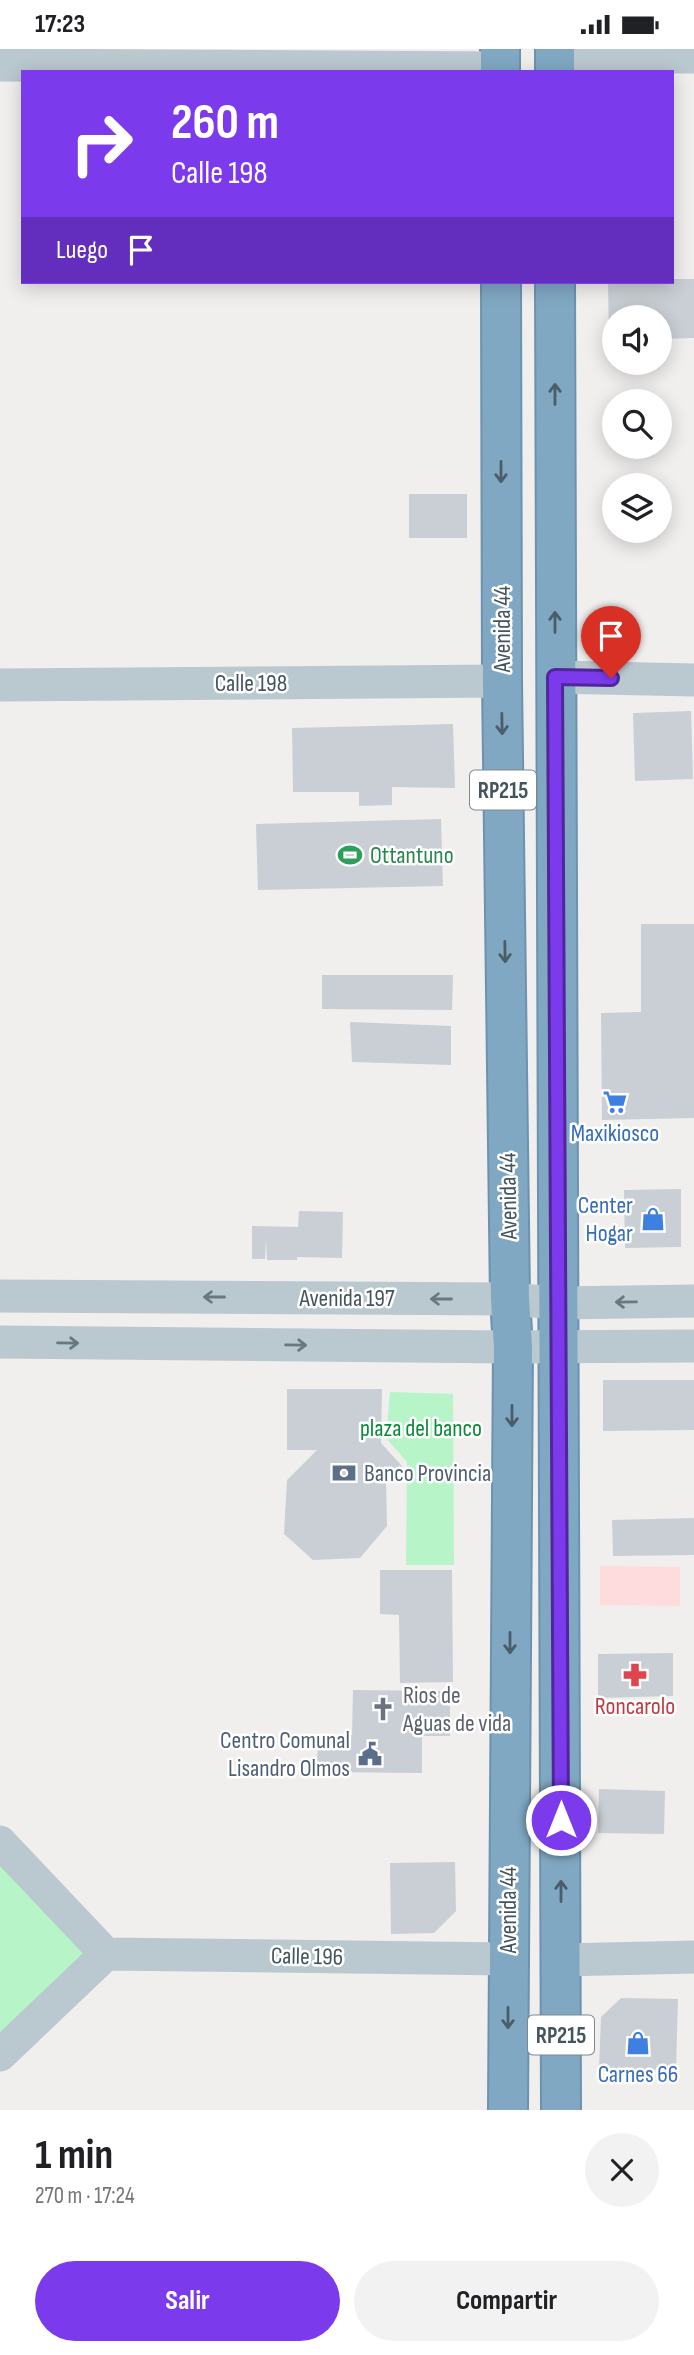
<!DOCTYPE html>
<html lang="es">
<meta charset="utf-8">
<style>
:root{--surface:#fff;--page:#f2f2f2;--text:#202124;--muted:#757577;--accent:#7c3aed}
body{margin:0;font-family:"Sofia Sans Condensed",sans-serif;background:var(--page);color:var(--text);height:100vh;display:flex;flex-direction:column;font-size:26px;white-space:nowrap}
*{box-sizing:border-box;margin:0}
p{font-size:23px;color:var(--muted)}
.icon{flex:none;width:38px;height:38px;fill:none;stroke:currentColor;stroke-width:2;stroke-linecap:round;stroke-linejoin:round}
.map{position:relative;height:2061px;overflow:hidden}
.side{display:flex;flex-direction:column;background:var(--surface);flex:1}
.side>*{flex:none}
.guide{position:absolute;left:21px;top:21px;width:653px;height:214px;border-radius:0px;box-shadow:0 4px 18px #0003;background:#7c3aed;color:#fff;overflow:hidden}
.controls{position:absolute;left:602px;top:256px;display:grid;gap:14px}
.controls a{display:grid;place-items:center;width:70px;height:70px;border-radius:50%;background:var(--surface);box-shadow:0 4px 18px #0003;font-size:35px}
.pin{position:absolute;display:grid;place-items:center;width:60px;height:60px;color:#fff;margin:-72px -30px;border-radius:50% 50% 50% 0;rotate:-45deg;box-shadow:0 0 7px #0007}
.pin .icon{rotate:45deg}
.me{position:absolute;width:77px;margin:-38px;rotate:0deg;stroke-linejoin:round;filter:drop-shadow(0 0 5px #0008)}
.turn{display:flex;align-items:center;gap:24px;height:147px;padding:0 35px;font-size:32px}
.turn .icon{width:91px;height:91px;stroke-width:2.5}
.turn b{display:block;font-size:49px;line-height:60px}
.then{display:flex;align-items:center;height:66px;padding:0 35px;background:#0003;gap:14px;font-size:26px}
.round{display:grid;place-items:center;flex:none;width:74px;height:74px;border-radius:37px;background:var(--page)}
.overview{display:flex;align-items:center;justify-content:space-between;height:119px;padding:0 35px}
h1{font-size:42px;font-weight:700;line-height:52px}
.cta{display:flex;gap:14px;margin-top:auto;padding:14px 35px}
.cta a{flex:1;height:80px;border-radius:42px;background:var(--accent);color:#fff;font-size:28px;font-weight:700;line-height:80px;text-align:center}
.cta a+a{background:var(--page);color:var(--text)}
.status{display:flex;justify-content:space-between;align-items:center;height:49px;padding:0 35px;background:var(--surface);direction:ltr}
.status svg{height:19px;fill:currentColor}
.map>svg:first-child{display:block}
.medical{fill:#fedbdc}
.green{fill:#b7f4c7}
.building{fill:#c9cfd4}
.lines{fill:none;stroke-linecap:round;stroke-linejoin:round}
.highway-casing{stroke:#6b93af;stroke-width:42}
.minor{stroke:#bac8cf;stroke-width:33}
.highway{stroke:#80a8c3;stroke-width:38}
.oneway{stroke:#4a5d68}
.oneway2{stroke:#677880}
.route-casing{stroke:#51269a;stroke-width:18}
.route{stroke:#7c3aed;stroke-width:12}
.labels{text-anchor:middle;stroke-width:5;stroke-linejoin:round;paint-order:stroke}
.shield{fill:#fff;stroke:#7c888e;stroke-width:2}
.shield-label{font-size:23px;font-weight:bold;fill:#44555e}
.street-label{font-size:24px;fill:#44555e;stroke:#fff}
.leisure-label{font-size:24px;fill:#27864d;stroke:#fff;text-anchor:start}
.shop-label{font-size:24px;fill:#366cbe;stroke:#fff}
.park-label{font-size:24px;fill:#0c883b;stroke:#fff}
.service-label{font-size:24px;fill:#4e5e75;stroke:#fff;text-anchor:start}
.worship-label{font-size:24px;fill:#5b616d;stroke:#fff;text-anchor:start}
.health-label{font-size:24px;fill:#be3a42;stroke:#fff}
</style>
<div class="status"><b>17:23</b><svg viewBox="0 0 49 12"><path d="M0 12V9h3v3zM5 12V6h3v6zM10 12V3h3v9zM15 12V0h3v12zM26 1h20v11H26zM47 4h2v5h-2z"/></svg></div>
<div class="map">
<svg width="694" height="2061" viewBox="0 0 694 2061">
<rect width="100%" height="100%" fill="#f1eeee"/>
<!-- medical -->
<path class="medical" d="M600 1517 680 1518V1557L600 1556Z"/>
<!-- green -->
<path class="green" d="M390 1343 453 1345 454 1516H406L407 1413 386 1389Z
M0 1808 93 1906 0 1994Z"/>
<!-- building -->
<path class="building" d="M672 230H694V289L660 290V268H614V291H609L608 233H672Z
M409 445H467V489H409Z
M691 662 693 730 635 732 633 664Z
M453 675 455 739 392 738V756L359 757V743H293L292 679Z
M441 770 443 837 258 841 256 775Z
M641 875H694V1069L602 1071 601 964 641 963Z
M322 926H453L452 961 322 960Z
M350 973 451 977V1016L352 1013Z
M681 1140V1198L625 1199 624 1141Z
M299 1162 343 1163 342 1209 297 1208V1211H267L266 1191 265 1210H252V1177L298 1178Z
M603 1331H694V1381L603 1382Z
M287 1340H382L381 1394 402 1417 386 1432 387 1477 360 1509 313 1511 284 1485 287 1431 317 1401H287Z
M694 1469V1506L613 1507 612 1471Z
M380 1521H452L453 1633 400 1634 399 1566 380 1565Z
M673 1604V1647L598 1649V1605Z
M353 1641 450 1642V1687H422V1724L317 1723 318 1686H352Z
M599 1740 665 1742 664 1785 598 1784Z
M455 1813 456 1862 434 1884 391 1885 390 1814Z
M621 1949 678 1950 676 2021 599 2020 601 1968Z"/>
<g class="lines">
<!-- highway casing -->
<g class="highway-casing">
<path id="highway" d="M555 0V23
M500 23V0
M501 233 502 632 510 1250 513 1298 508 2061
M555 233 561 2061"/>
</g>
<!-- minor -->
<path class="minor" d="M555 8H694
M0 16 500 19
M555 628 694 631
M0 636 502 632
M0 1247 510 1250 557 1254 694 1252
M0 1293 513 1298 694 1297
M0 1793 106 1905 0 2006
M106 1905 508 1910
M561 1911 694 1908"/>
<!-- highway -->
<use href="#highway" class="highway"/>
</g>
<!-- one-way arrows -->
<defs><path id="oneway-shaft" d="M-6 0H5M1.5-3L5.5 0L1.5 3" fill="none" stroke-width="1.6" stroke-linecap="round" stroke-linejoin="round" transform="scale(1.75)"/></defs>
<g class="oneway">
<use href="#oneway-shaft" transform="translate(555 345) rotate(-90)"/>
<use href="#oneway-shaft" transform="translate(501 423) rotate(90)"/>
<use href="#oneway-shaft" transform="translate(555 573) rotate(-90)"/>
<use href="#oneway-shaft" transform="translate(502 675) rotate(89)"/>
<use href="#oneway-shaft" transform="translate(505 903) rotate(89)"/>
<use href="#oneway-shaft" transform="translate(512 1367) rotate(90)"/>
<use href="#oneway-shaft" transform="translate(510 1594) rotate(90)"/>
<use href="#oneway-shaft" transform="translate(561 1842) rotate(-90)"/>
<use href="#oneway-shaft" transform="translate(508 1969) rotate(90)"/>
</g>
<g class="oneway2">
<use href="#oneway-shaft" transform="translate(214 1248) rotate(-180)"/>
<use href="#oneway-shaft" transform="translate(441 1250) rotate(-180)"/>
<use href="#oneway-shaft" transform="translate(626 1253) rotate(179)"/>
<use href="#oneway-shaft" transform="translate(68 1294) rotate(1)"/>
<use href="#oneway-shaft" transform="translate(296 1296) rotate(1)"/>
</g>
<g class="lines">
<!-- route casing -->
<g class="route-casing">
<path id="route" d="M561 1771 555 628 611 629"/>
</g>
<!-- route -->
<use href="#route" class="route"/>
</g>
<!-- icons -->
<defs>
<g id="stadium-bare" transform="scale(1.89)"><path d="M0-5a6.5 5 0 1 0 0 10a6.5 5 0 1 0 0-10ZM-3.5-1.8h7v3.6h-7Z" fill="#2e9e5b" stroke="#fff" stroke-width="2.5" paint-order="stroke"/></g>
<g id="supermarket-bare" transform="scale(1.89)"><path d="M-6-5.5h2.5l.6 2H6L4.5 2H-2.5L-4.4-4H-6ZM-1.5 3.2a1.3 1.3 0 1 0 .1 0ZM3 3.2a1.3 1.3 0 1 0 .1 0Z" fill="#3f7fe0" stroke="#fff" stroke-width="2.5" paint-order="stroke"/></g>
<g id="shop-bare" transform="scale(1.89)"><path d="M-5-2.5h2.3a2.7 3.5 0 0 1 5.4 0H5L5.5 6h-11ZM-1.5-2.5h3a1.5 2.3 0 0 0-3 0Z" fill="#3f7fe0" stroke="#fff" stroke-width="2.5" paint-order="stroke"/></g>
<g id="bank-bare" transform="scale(1.89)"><path d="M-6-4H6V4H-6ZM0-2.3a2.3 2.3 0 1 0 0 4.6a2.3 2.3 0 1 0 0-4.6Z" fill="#5c6f8a" stroke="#fff" stroke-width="2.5" paint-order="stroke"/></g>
<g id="pharmacy-bare" transform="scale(1.89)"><path d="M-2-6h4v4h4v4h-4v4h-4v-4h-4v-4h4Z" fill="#e0444e" stroke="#fff" stroke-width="2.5" paint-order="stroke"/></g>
<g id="church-bare" transform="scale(1.89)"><path d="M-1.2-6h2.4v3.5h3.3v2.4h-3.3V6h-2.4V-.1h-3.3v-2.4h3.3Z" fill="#6b7280" stroke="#fff" stroke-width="2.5" paint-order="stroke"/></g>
<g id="civic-bare" transform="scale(1.89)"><path d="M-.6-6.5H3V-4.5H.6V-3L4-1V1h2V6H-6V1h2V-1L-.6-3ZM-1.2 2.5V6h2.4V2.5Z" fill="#5c6f8a" stroke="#fff" stroke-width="2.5" paint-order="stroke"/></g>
</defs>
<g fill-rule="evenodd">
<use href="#stadium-bare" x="350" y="806"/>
<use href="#supermarket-bare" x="615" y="1053"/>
<use href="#shop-bare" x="653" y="1170"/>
<use href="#bank-bare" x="344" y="1424"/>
<use href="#pharmacy-bare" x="635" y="1626"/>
<use href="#church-bare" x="383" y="1660"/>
<use href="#civic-bare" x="370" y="1705"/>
<use href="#shop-bare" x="638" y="1994"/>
</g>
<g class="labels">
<!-- shield labels -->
<g class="shield">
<rect x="470" y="721.5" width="66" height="39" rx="5"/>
<rect x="528" y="1966.5" width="66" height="39" rx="5"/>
</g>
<g class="shield-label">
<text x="503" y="749">RP215</text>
<text x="561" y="1994">RP215</text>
</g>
<!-- street labels -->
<g class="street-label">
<text transform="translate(502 580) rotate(-90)" y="8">Avenida 44</text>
<text x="251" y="642">Calle 198</text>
<text transform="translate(508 1147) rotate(-91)" y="8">Avenida 44</text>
<text x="347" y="1257">Avenida 197</text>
<text transform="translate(508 1861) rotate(-90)" y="8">Avenida 44</text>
<text transform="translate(307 1907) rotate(1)" y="8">Calle 196</text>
</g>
<!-- leisure labels -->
<g class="leisure-label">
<text x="370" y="814">Ottantuno</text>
</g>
<!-- shop labels -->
<g class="shop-label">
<text x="615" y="1092">Maxikiosco</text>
<text x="633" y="1164" text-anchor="end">Center<tspan x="633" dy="28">Hogar</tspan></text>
<text x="638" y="2033">Carnes 66</text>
</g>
<!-- park labels -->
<g class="park-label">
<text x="421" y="1387">plaza del banco</text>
</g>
<!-- service labels -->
<g class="service-label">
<text x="364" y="1432">Banco Provincia</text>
<text x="350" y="1699" text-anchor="end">Centro Comunal<tspan x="350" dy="28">Lisandro Olmos</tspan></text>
</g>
<!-- worship labels -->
<g class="worship-label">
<text x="403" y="1654">Rios de<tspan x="403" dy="28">Aguas de vida</tspan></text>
</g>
<!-- health labels -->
<g class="health-label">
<text x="635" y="1665">Roncarolo</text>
</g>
</g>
</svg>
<div class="controls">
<a><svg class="icon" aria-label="sound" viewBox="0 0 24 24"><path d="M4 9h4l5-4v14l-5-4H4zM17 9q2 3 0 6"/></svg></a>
<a><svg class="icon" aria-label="search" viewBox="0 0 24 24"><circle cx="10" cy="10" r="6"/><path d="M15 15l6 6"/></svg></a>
<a><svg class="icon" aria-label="layers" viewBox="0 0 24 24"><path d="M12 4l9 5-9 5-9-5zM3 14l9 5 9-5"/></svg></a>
</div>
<div class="pin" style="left:611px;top:629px;background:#d93025"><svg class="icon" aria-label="arrive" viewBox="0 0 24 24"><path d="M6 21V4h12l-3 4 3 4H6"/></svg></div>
<svg class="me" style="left:561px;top:1771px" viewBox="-20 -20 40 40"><circle r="17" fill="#7c3aed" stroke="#fff" stroke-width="3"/><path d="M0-11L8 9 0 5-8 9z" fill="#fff"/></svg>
<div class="guide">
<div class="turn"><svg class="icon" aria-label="right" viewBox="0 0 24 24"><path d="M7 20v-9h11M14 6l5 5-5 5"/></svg><div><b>260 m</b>Calle 198</div></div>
<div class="then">Luego<svg class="icon" aria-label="arrive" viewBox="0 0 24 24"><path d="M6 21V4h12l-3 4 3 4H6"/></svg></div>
</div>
</div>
<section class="side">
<div class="overview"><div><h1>1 min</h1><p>270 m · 17:24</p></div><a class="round"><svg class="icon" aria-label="close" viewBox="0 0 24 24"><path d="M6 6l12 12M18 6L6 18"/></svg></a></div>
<div class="cta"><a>Salir</a><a>Compartir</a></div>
</section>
